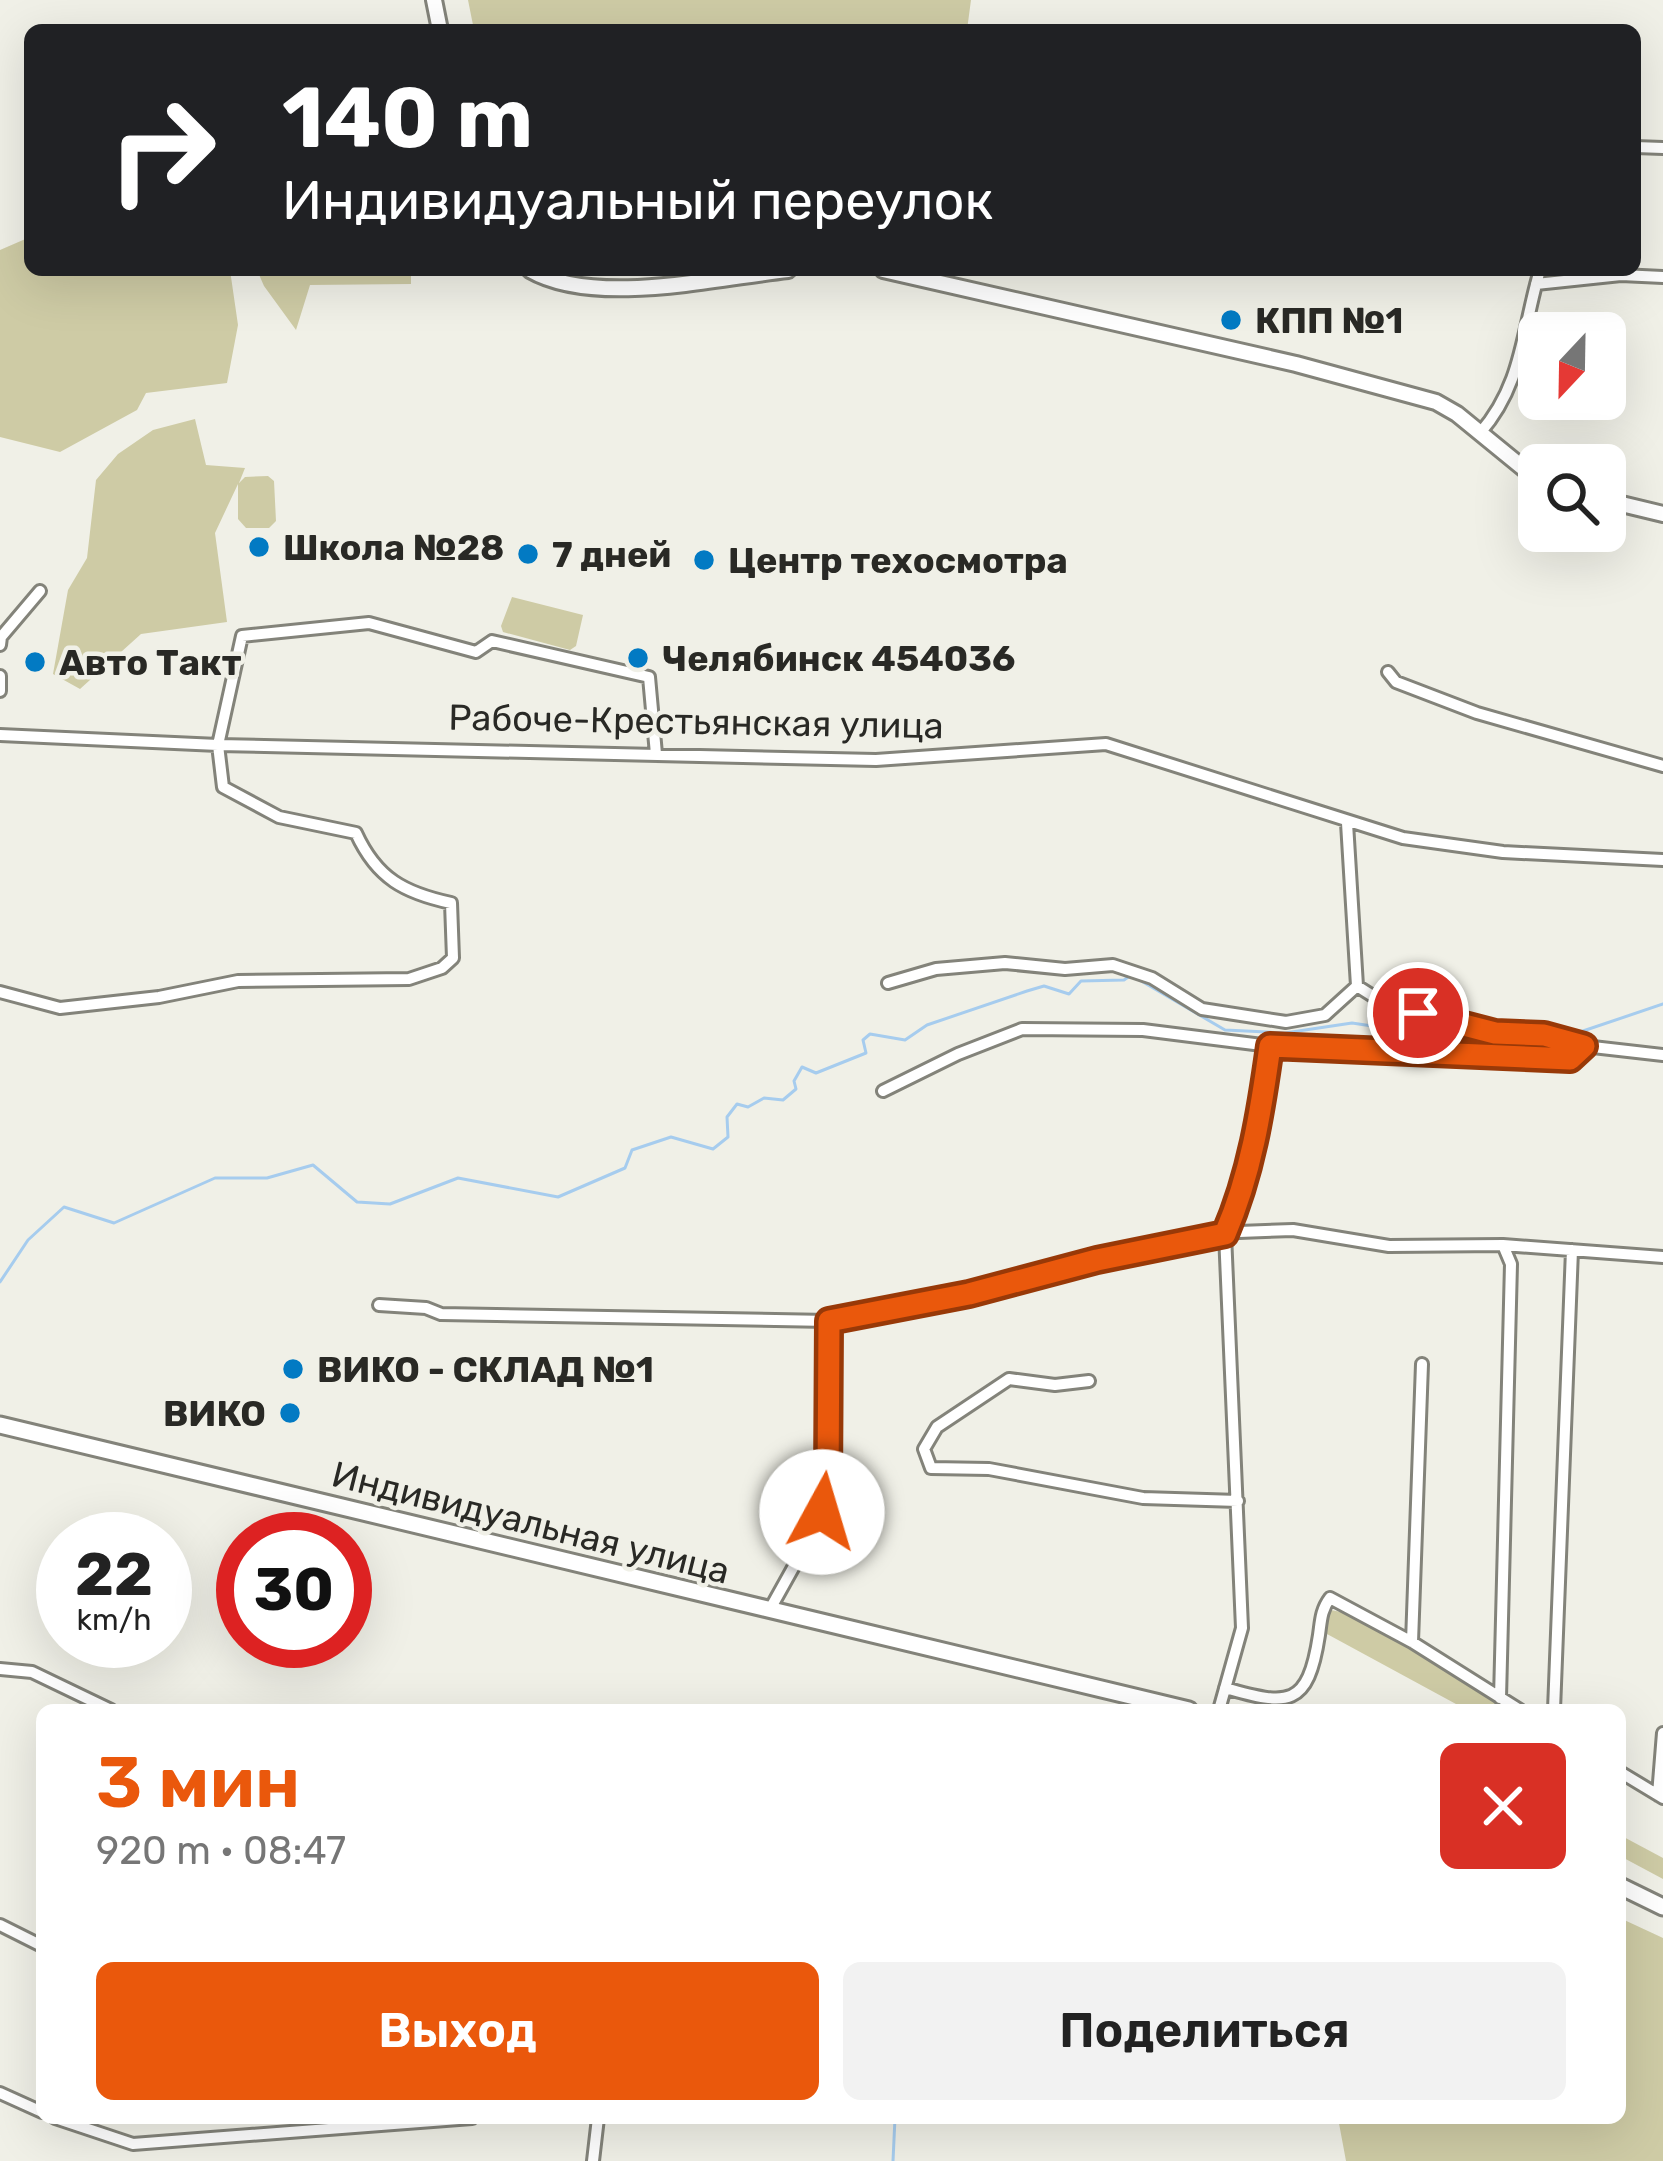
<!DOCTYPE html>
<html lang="ru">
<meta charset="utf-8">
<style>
:root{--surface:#fff;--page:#f2f2f2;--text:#222;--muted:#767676;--accent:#ea580c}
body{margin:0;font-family:Rubik,sans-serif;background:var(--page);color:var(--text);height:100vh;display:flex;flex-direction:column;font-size:45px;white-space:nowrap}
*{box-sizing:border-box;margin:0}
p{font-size:39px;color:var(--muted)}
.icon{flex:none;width:66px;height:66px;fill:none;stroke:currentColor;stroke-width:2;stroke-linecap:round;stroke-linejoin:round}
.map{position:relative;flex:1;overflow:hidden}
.sheet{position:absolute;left:36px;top:1704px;width:1590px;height:420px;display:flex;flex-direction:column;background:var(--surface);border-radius:18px;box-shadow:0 12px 48px #0002}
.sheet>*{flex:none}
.hud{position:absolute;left:24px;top:24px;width:1617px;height:252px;border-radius:18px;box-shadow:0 12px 48px #0002;background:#202124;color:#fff;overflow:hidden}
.needle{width:78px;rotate:202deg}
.fabs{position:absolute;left:1518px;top:312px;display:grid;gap:24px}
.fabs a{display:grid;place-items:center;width:108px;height:108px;border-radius:18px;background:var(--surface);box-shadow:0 12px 48px #0002;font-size:60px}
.speed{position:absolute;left:36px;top:1512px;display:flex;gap:24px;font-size:60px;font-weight:700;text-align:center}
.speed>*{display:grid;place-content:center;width:156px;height:156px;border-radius:50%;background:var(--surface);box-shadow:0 12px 48px #0002;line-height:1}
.speed small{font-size:30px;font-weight:400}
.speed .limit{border:18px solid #d22;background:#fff;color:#111}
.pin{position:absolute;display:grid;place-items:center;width:102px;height:102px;color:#fff;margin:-51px;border:6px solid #fff;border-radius:50%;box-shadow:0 3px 12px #0007}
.me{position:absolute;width:132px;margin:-66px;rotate:6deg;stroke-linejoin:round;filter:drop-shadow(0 0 9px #0008)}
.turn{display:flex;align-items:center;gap:42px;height:252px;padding:0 60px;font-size:54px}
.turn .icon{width:156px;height:156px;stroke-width:2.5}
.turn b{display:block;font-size:84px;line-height:102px}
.round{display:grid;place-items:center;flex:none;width:126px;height:126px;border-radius:18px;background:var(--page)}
.summary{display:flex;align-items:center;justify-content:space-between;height:204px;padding:0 60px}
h1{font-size:72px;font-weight:600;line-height:90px;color:var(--accent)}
.button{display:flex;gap:24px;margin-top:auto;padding:24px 60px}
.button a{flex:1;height:138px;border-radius:18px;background:var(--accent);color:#fff;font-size:48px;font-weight:600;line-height:138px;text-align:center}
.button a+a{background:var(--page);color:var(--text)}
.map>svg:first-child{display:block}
.green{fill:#cecba5}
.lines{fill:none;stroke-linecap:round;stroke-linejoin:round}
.stream{stroke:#a6ccee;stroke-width:3}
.minor-casing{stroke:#83837a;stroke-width:16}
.tertiary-casing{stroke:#83837a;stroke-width:20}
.secondary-casing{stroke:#83837a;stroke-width:21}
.minor{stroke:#fff;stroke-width:10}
.tertiary{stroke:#fff;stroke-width:14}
.secondary{stroke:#fff;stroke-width:15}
.route-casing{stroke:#983908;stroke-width:30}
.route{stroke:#ea580c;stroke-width:21}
.poi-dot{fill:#027ac3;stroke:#f0f0e7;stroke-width:4.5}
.labels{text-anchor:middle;stroke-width:9;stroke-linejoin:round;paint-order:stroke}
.poi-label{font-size:36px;font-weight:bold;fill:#292925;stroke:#f0f0e7;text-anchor:start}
.street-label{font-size:36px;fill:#292925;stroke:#f0f0e7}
</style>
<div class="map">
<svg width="1663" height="2161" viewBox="0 0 1663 2161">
<rect width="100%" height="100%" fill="#f0f0e7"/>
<!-- green -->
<path class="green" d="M468 0H971L967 30H474Z
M30 237V270H230L238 325 227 383 146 393 137 410 60 452 0 437V250Z
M257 270H411V284L310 285 296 330 264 286Z
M195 419 206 465 245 468 239 483 245 477 268 476 274 481 276 521 269 528H246L238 519V484L215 533 227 622 141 634 80 689 53 674 68 590 87 558 96 480 118 454 153 430Z
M512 597 583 615 576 646 570 650 503 632 501 626Z
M1331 1610 1346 1613 1527 1710H1467L1327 1634 1323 1628Z
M1620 1835 1663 1858V1879L1620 1856Z
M1620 1918 1663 1938V2161H1346L1338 2118H1620Z"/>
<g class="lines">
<!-- stream -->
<path class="stream" d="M1571 1039 1577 1033 1663 1004
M0 1282 28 1240 64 1207 114 1223 215 1178H267L313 1165 357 1202 390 1204 458 1178 558 1197 625 1168 632 1150 671 1137 713 1149 728 1137 727 1117 737 1104 748 1107 764 1098 783 1100 796 1089 794 1081 802 1067 816 1073 866 1053 863 1040 870 1034 905 1040 927 1025 1027 991 1044 986 1069 994 1081 981 1124 980 1131 975 1225 1030 1285 1033 1352 1023 1533 1050 1564 1045
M893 2161 895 2118"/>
<!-- minor casing -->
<g class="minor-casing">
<path id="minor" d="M1635 147 1663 148
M1536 284 1621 275 1663 277
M1480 433C1523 384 1522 330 1540 270
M0 645 1 637 40 591
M1388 672 1396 682 1477 713 1663 766
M0 676V691
M0 735 218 745 876 760 1106 744 1403 838 1503 852 1663 860
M1347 823 1357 986
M888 983 936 969 1005 963 1065 969 1113 965 1152 978 1202 1009 1286 1022 1325 1015 1357 986 1387 1005 1495 1033 1544 1035 1584 1046 1663 1055
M0 992 60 1008 159 997 238 981 409 979 442 968 453 958 451 903C405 893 377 879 356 833L279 817 223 787 218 745 242 636 369 623 476 652 492 641 649 677 656 754
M883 1091 958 1054 1022 1029 1143 1030 1270 1046 1570 1059 1584 1046
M379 1305 426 1308 441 1314 829 1321 969 1294 1097 1260 1239 1232 1293 1230 1389 1246 1503 1245 1663 1257
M1089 1381 1055 1385 1009 1379 937 1427 924 1449 931 1468 989 1469 1143 1498 1238 1501
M769 1611 813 1532 825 1499 829 1321
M1412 1642 1422 1364
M0 1669 32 1672 111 1710
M1225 1688C1288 1706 1308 1708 1319 1635 1321 1621 1321 1610 1330 1598L1412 1642 1520 1710
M1500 1698 1511 1264 1503 1245
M1219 1710 1242 1628 1225 1234C1251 1174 1261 1111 1270 1046
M1554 1710 1572 1250
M1620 1772 1663 1798
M1658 1795 1663 1733
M0 1925 42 1946
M0 2093 42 2112
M55 2118 133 2144 472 2118
M593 2161 598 2118"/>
</g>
<!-- tertiary casing -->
<g class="tertiary-casing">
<path id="tertiary" d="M434 0 440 30
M530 270C594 307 715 278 788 270
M883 270 1296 364 1436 402 1457 414 1539 481
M1605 500 1663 514"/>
</g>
<!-- secondary casing -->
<g class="secondary-casing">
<path id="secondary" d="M0 1425 1189 1710
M1620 1886 1663 1907"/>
</g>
<!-- minor -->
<use href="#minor" class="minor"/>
<!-- tertiary -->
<use href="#tertiary" class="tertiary"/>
<!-- secondary -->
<use href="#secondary" class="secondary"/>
</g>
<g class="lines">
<!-- route casing -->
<g class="route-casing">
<path id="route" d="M822 1512 828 1484 829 1321 969 1294 1097 1260 1225 1234C1251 1174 1261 1111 1270 1046L1570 1059 1584 1046 1544 1035 1495 1033 1418 1013"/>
</g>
<!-- route -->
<use href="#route" class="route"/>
</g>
<!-- markers -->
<g class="poi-dot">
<circle cx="1231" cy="320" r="12"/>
<circle cx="259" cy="547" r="12"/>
<circle cx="528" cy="554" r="12"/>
<circle cx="704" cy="560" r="12"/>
<circle cx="638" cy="658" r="12"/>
<circle cx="35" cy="662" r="12"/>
<circle cx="293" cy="1369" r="12"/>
<circle cx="290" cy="1413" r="12"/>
</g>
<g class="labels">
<!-- poi labels -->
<g class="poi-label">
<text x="1255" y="333">КПП №1</text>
<text x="283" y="560">Школа №28</text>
<text x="552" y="567">7 дней</text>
<text x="728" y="573">Центр техосмотра</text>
<text x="662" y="671">Челябинск 454036</text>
<text x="59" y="675">Авто Такт</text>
<text x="317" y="1382">ВИКО - СКЛАД №1</text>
<text x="266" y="1426" text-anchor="end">ВИКО</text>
</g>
<!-- street labels -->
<g class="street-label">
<text transform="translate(696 721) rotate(1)" y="13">Рабоче-Крестьянская улица</text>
<text transform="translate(531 1522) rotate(14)" y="13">Индивидуальная улица</text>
</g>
</g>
</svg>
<div class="fabs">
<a><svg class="needle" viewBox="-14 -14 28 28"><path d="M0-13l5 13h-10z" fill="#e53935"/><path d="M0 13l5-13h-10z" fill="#767676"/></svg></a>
<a><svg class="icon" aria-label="search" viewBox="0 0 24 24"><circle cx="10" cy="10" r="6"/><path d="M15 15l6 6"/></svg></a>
</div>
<div class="speed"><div>22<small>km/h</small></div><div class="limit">30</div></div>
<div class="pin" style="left:1418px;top:1013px;background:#d93025"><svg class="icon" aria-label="arrive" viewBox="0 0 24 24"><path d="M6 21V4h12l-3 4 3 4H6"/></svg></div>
<svg class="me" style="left:822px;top:1512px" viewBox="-20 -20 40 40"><circle r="19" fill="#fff"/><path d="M0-13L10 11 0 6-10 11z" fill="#ea580c"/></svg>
<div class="hud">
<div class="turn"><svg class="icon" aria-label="right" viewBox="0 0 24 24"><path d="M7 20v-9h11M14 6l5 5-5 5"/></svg><div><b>140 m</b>Индивидуальный переулок</div></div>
</div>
<section class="sheet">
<div class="summary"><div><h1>3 мин</h1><p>920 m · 08:47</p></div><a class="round" style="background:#d93025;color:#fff"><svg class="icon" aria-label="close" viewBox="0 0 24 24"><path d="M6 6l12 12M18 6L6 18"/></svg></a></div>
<div class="button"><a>Выход</a><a>Поделиться</a></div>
</section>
</div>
